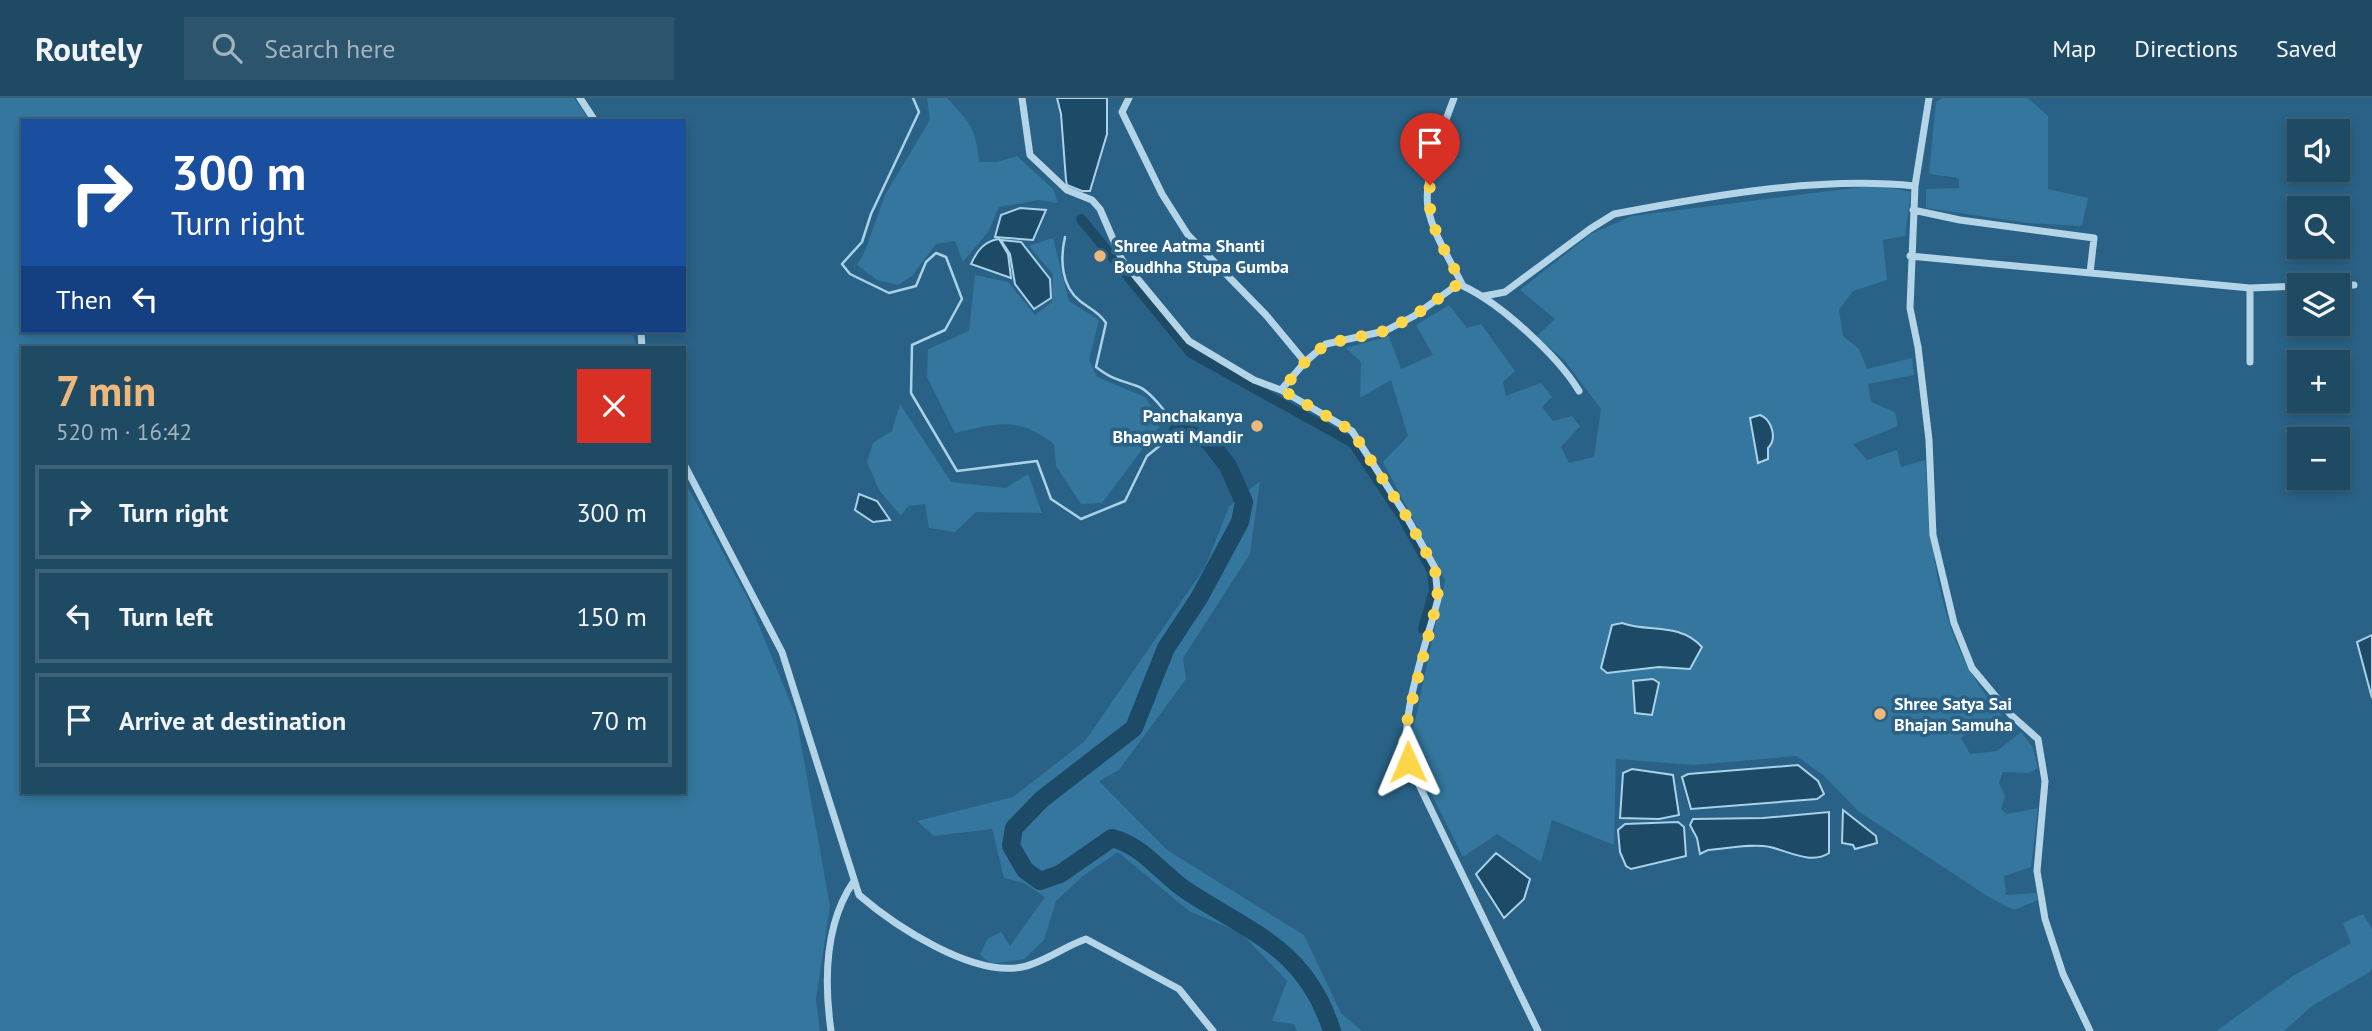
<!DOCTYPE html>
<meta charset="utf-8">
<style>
:root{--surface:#1f4a64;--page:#2c546d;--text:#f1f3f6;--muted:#a1b3bf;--line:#3c6278;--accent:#efb87b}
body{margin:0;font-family:"PT Sans",sans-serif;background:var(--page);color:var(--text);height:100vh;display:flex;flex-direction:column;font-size:26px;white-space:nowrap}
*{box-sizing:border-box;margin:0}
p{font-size:23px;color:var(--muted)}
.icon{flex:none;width:38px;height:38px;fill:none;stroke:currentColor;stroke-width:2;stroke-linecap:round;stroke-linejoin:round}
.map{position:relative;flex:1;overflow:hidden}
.drawer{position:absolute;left:21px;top:248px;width:665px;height:448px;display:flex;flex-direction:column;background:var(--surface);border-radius:0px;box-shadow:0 4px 10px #0003,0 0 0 2px var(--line)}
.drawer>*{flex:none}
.top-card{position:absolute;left:21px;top:21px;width:665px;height:214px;border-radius:0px;box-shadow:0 4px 10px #0003,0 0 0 2px var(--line);background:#1a4fa0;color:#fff;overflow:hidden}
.tools{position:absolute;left:2287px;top:21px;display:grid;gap:14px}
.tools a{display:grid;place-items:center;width:63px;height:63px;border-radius:0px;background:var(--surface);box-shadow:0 4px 10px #0003,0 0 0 2px var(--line);font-size:35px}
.pin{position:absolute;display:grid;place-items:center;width:60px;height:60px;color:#fff;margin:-72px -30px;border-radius:50% 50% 50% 0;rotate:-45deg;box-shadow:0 0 7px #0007}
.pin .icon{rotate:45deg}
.me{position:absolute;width:77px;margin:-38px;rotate:359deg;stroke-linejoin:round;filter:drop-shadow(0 0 5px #0008)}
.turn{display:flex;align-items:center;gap:24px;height:147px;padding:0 35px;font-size:32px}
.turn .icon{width:91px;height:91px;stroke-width:2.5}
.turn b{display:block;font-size:49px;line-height:60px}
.then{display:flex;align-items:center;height:66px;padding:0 35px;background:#0003;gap:14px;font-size:26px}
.round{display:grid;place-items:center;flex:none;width:74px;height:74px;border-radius:0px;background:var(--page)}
.overview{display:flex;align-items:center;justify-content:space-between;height:119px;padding:0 35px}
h1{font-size:42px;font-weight:700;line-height:52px;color:var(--accent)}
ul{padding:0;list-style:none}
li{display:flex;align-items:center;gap:21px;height:94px;margin:0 14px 10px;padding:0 21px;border:4px solid var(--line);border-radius:0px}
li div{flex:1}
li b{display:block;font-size:26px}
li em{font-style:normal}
header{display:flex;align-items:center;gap:42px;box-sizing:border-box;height:98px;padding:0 35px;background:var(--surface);border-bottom:2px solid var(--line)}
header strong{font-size:33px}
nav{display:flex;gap:38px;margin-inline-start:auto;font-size:24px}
.search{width:490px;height:63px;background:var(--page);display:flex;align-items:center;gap:18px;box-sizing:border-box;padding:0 24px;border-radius:0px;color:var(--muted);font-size:26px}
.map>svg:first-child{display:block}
.green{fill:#34769d}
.water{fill:#1d4a66;stroke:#a9d2e8;stroke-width:2}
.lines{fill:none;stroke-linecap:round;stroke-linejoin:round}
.stream{stroke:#a9d2e8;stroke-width:2.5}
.canal{stroke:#1d4a66;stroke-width:10}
.river{stroke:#1d4a66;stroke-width:18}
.street{stroke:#b4d5e7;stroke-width:7}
.route{stroke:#ffd54a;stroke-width:12;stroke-dasharray:0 21.6}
.poi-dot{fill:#efb87b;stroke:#296286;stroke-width:2.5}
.labels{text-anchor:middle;stroke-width:7;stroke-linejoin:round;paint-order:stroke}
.poi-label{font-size:18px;font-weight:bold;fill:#fff;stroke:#296286;text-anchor:start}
</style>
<header>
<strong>Routely</strong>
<div class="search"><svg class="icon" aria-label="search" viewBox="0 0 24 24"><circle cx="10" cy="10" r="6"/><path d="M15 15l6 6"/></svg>Search here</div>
<nav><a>Map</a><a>Directions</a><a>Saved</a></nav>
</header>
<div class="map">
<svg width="2372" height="933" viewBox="0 0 2372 933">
<rect width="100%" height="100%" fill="#296286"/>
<!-- green -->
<path class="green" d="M0 0H574L590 23H23V233H632L637 250H23V695H684V382L748 501 796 618 830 808 816 901 820 933H0Z
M927 0H947C970 25 976 30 979 64H997L1017 58 1053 91 1058 105 1039 102 999 109 988 134 963 164 955 143 936 146 912 178 898 187 877 182 857 167 865 153 885 97 930 22Z
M1942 0H2028L2048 18V91L2088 100 2082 128 2028 125 1926 110V91L1959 90V80L1929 76 1936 4Z
M1878 87 1911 94 1905 138 1883 142 1887 182 1853 193 1839 212 1843 238 1859 251 1867 271 1912 260 1914 277 1868 286 1871 304 1895 314 1898 328 1853 346 1867 362 1897 352 1901 369 1925 362C1931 455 1937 545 2002 617L1981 635 1971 632 1961 640 1970 656 1997 653 2021 634 2033 650 2038 670 2029 675 2003 674 1999 685 2005 698 2001 711 2007 716 2038 710 2031 769 2004 778 2006 797 2036 795 2038 802 2014 812 1992 801 1858 713 1823 677 1796 658 1694 667 1616 661 1614 747 1552 722 1541 764 1497 736 1463 759 1409 651 1445 482 1383 364 1408 338 1391 282 1360 300 1361 264 1346 250 1389 238 1401 271 1433 257 1416 227 1449 207 1467 230 1481 226 1515 273 1503 284 1506 298 1541 285 1552 299 1542 309 1553 323 1572 318 1580 328 1561 349 1569 365 1594 359 1601 311 1565 263 1537 238 1555 221 1520 192 1591 136 1632 118Z
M1053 140 1069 203 1099 222 1089 262 1097 279 1145 299 1162 325 1102 405 1081 406 1056 368 1054 346C1016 318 998 325 955 335L927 279 928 251 969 233 975 177 1008 184 1035 217 1052 204 1053 176 1029 148Z
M900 306 951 384 1006 390 1028 376 1042 415 976 414 955 434 929 430 925 406 908 408 901 418 879 392 867 364 873 345 892 333Z
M1260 383 1250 456 1183 560 1186 581 1119 672 1099 683 1167 752 1304 837 1341 915 1362 933H1383H1297L1294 926 1272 923 1287 883 1241 835 1189 813 1118 754 1083 778 1056 803 1044 842 1024 861 992 866 980 857 987 841 1001 834 1010 848 1045 799 1024 785 1004 780 992 731 934 738 917 723 1013 699 1085 643 1205 469 1229 409Z
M2363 816 2372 831V871L2368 875 2312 908 2284 933H2216L2293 878 2351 845 2343 825Z"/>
<!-- water -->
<path class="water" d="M1107 0V36L1090 93H1082L1067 87 1066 82 1061 16 1057 0Z
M1020 110 1046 112 1033 142 995 139 1001 117Z
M999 141 1008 156 1011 180 971 166C977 153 984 143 999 141Z
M1001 142 1021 144 1050 181 1051 200 1034 211 1015 186 1010 156Z
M1760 317C1771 321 1778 340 1768 350V361L1758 365 1750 320Z
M859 396 877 403 890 422 873 424 855 412Z
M1622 525C1650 535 1679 524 1702 549L1690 571 1659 569 1607 575 1601 570 1612 527Z
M2372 537V600L2357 544Z
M1653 581 1659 585 1652 617 1635 615 1633 583Z
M1798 667 1818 683 1824 696 1817 701 1691 711 1682 679 1688 676Z
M1632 671 1673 677 1679 717 1659 721 1620 720 1623 675Z
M1843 712 1876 738 1877 745 1855 751 1853 747 1842 745Z
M1829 714V755C1811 767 1788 753 1770 749 1752 745 1726 751 1708 752L1700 756 1697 740 1690 727 1693 721 1763 720Z
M1678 724 1684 729 1686 758 1631 771 1626 768 1620 754 1618 732 1625 726Z
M1496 755 1530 781 1524 801 1504 820 1476 776Z"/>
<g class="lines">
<!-- stream -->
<path class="stream" d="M913 0 919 14 871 116 862 144 842 166 850 176 889 195 916 188 926 164 936 155 946 159 962 201 945 232 912 247 911 295 957 373 1037 363 1051 401 1081 421 1125 403 1147 358 1178 333C1172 321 1150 292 1137 288 1118 281 1113 282 1096 269L1106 225C1099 214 1090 211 1080 203 1061 188 1060 161 1065 139"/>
<!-- canal -->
<path class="canal" d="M1081 121 1191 255 1353 345 1403 420 1432 473 1434 493 1423 531"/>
<!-- river -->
<path class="river" d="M1178 333 1208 342 1228 368 1244 404 1240 424 1199 500 1166 550 1134 630 1042 701 1014 730 1011 748 1025 772 1040 783 1060 776 1112 740C1146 749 1161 777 1190 795 1254 836 1306 852 1332 933"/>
<!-- street -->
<path class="street" d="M580 0 595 23
M1022 0 1030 57 1067 92 1092 102 1100 111 1122 162 1189 243 1254 282 1281 292 1352 333 1405 416 1435 470 1438 501C1426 548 1399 617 1408 664L1538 933
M1129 0 1122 14 1162 96 1188 137 1266 217 1305 264
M1929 0 1915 88 1910 210 1918 249 1929 342 1933 437 1954 525 1972 570 2011 617 2038 641 2045 683 2037 773 2045 821 2063 876 2090 933
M1913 112 1960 122 2094 140 2090 175
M1910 158 2250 190V264
M1461 184 1463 188C1500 205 1558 258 1579 293
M2338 187H2354
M2250 190 2300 188
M1484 198 1505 194 1590 131 1614 116C1709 98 1819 78 1915 88
M641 233 642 250
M1281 292 1305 264 1326 246 1385 233 1414 218 1461 184C1449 160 1433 136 1428 110 1423 79 1443 30 1454 0
M684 366 782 554 859 797C895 828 972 879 1022 869 1043 865 1065 848 1086 841L1179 891 1213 933
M831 933C824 883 824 826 854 783"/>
</g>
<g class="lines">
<!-- route -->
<path class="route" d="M1408 664 1404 646 1408 619 1438 500 1435 471 1405 416 1352 333 1282 292 1305 264 1326 246 1385 233 1414 218 1461 184C1445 152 1425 124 1430 87"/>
</g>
<!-- markers -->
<g class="poi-dot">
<circle cx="1100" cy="158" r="7"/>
<circle cx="1257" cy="328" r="7"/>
<circle cx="1880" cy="616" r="7"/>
</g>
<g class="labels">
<!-- poi labels -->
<g class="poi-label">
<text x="1114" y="154">Shree Aatma Shanti<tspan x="1114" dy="21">Boudhha Stupa Gumba</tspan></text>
<text x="1243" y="324" text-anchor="end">Panchakanya<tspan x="1243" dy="21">Bhagwati Mandir</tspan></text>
<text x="1894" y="612">Shree Satya Sai<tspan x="1894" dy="21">Bhajan Samuha</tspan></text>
</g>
</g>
</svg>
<div class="tools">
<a><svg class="icon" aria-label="sound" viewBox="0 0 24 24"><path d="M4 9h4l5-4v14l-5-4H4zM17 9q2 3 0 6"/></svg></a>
<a><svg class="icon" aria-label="search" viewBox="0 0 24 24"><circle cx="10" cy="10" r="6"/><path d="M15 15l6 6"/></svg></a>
<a><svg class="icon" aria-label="layers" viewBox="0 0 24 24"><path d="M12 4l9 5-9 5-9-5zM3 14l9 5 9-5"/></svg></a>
<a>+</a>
<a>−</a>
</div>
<div class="pin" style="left:1430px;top:87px;background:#d93025"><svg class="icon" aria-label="arrive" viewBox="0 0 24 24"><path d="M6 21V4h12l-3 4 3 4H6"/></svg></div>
<svg class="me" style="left:1408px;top:664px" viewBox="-20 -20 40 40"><path d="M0-17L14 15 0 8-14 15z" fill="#ffd54a" stroke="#fff" stroke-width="4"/></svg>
<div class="top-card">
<div class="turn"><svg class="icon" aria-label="right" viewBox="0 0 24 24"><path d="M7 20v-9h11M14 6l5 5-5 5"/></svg><div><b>300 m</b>Turn right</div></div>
<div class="then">Then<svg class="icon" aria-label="left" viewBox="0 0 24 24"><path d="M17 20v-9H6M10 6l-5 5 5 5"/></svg></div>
</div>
<section class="drawer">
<div class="overview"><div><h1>7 min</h1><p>520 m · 16:42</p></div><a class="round" style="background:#d93025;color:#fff"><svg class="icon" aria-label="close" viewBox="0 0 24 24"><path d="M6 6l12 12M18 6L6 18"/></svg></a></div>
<ul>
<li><svg class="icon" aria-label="right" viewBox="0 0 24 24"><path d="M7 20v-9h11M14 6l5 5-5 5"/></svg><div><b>Turn right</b></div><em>300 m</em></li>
<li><svg class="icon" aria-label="left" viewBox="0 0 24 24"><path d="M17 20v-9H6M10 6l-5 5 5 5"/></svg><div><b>Turn left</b></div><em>150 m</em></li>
<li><svg class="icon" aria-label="arrive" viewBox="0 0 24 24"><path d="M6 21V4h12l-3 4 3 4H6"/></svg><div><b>Arrive at destination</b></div><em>70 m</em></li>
</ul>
</section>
</div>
